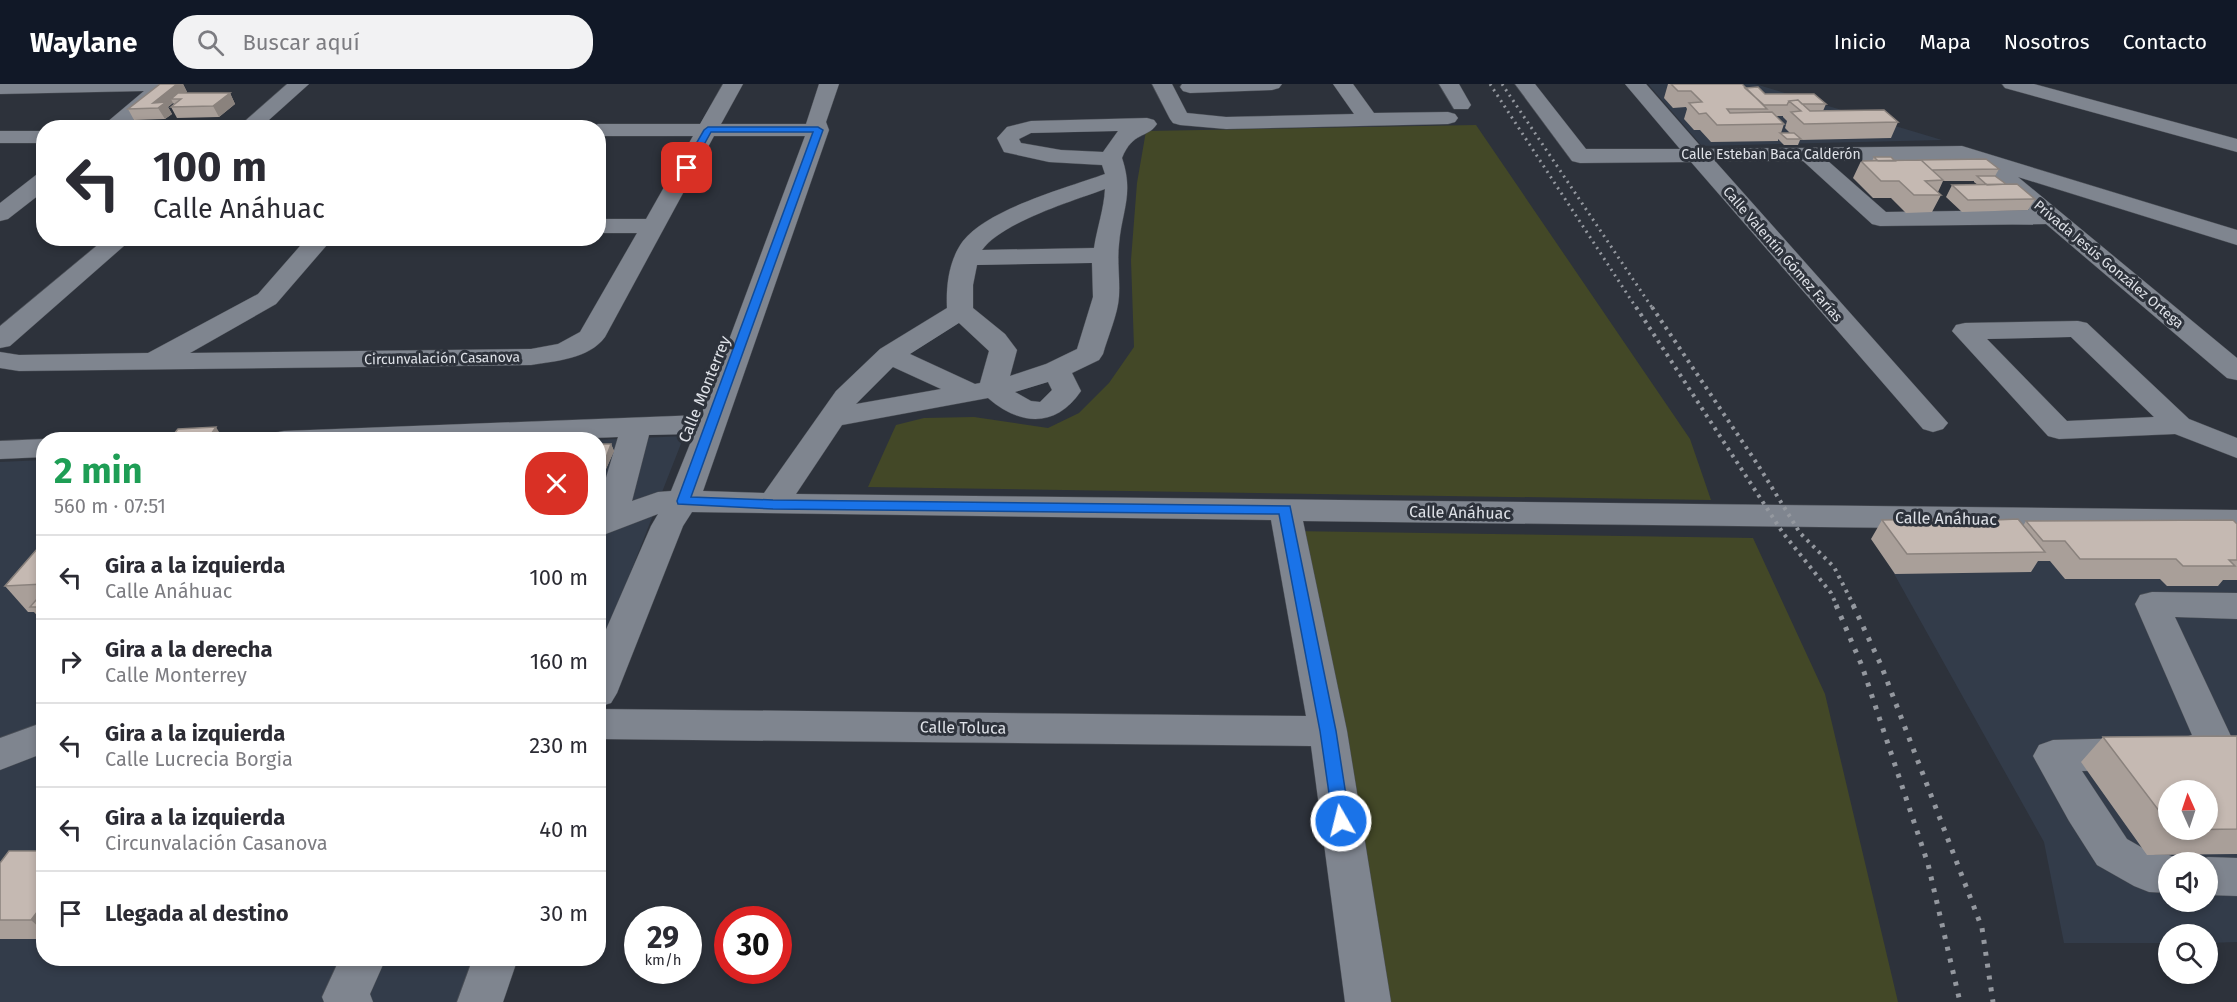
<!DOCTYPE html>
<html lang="es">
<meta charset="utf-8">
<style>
:root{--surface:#fff;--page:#f2f2f3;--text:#2b2b33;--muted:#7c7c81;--line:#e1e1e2;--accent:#111827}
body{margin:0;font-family:"Fira Sans",sans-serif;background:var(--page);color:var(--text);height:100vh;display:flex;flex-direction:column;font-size:22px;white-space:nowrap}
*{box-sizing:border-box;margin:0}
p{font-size:20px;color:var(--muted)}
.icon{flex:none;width:33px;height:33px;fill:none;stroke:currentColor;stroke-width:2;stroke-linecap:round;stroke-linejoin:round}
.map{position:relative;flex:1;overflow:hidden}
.drawer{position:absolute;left:36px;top:348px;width:570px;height:534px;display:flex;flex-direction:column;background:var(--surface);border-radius:24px;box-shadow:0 3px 9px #0003}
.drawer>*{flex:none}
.banner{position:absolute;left:36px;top:36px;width:570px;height:126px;border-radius:24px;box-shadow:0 3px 9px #0003;background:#fff;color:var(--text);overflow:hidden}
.needle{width:39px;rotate:357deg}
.tools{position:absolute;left:2158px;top:696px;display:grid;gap:12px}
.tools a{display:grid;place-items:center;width:60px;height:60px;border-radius:50%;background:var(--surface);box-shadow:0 3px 9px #0003;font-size:30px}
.speed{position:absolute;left:624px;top:822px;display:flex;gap:12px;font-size:30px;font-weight:700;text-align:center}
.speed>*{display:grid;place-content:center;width:78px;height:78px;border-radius:50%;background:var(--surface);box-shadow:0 3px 9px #0003;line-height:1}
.speed small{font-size:15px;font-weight:400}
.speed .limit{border:9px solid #d22;background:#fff;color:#111}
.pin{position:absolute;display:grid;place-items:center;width:51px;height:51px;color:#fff;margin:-26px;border-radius:12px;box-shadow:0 3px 9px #0006}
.me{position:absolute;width:66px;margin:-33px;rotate:352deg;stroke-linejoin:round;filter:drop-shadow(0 0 4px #0008)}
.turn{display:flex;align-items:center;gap:21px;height:126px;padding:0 18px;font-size:27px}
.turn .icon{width:78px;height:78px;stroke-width:2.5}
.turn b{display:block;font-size:42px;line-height:51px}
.round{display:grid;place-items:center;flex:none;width:63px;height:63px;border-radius:24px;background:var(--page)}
.summary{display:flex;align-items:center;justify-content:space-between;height:102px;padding:0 18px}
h1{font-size:36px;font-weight:700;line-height:45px;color:#1e9e55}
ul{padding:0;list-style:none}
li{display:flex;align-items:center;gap:18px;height:84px;padding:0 18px;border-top:2px solid var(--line)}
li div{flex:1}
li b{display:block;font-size:22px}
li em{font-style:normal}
header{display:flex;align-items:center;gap:36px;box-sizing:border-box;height:84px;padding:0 30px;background:var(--accent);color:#fff}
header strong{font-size:28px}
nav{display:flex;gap:33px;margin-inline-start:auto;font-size:21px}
.search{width:420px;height:54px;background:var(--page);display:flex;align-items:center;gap:15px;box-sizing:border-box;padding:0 21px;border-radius:24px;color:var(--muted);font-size:22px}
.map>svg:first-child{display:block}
.built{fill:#333c4a;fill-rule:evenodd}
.green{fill:#434827}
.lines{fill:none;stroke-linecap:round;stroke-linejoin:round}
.minor-casing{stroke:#4a4e55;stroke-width:1}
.minor{fill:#7f858f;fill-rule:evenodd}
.rail-far2{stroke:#94989f;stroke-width:3;stroke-dasharray:2 4.5;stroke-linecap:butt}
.rail-far1{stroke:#94989f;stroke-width:4;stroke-dasharray:3 5;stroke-linecap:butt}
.rail{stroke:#94989f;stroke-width:5;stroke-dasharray:4 8;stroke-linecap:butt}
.wall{fill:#a99f99;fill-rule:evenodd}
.shaded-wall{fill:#8a827d}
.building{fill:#c5b9b2;stroke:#8a827d;stroke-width:1.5}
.route{fill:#1a73e8;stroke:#114b97;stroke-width:1.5}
.labels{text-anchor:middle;stroke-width:6;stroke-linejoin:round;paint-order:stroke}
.far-street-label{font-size:14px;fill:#dfe2e8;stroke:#2d323b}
.street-label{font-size:16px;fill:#dfe2e8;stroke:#2d323b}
</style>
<header>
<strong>Waylane</strong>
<div class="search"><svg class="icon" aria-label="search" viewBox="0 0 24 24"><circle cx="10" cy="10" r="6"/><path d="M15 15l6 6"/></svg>Buscar aquí</div>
<nav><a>Inicio</a><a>Mapa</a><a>Nosotros</a><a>Contacto</a></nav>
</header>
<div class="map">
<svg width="2237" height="918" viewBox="0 0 2237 918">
<rect width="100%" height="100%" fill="#2d323b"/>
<!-- built -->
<path class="built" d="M1648 0H1755L1942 56 1702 62Z
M684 352 599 569 598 356Z
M43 376 44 874 478 875 461 918H0V378Z
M1873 452 2237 471V858L2208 859V850H2169V859H2064L2044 758ZM2169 706H2208V746H2169ZM2169 778H2208V818H2169Z"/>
<!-- green -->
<path class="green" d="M1476 41 1690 355 1711 416 868 403 896 341 924 334 974 333 1048 344 1079 329 1109 299 1134 263 1131 176 1137 99 1146 47Z
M1290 447 1753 454 1825 610 1898 918H1385Z"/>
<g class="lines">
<!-- minor casing -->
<g class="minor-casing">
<path id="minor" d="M0 0H176L124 44H100L144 7 0 10Z
M287 0H309L260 44H237Z
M723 0H743L721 40H806L819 0H839L826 38 829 46 703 407 764 409 836 307 880 265 947 224C946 201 949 176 963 157 988 125 1066 104 1105 90L1102 81 1049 78 1004 68 997 54 1007 43 1031 37 1147 34 1154 36 1157 40C1147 55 1133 47 1122 74 1134 110 1122 126 1119 160 1117 178 1120 194 1119 212 1118 230 1108 252 1103 270L1099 276 1072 289 1081 307C1056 344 1020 342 988 314L842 341 796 410 2237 426V448L1303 437 1347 647 1391 918H1345L1311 662 598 655V625L1306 632 1271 436 692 428 683 442 617 609 611 619 598 623V564L651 442 658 430 598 453V421L618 353 542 356H269L273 349 284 347 701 331 805 52H714L605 253C589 275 555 277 531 281L19 287 0 284V268L19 271 148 269 258 210 307 154H333L276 220 190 269 531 265 558 260 580 248 637 149H598V135H646L693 52H598V44H589L598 40H700ZM1118 47 1103 68 1061 66 1021 59 1019 55 1031 49ZM1105 105C1104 125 1097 144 1094 164L982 166C1002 138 1073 117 1105 105ZM1092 179 1093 213 1077 265 1046 280 1010 292 1017 266 1005 250 973 224V201L977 181ZM959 239 989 267 980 299 975 300 910 270ZM893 283 941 305 856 320ZM1048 298 1052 306 1040 318 1031 317 1015 308ZM694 350 671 407 658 408 632 417 649 351Z
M1152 0H1172L1187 29 1226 33 1354 30 1333 0H1353L1374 29 1448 28 1455 30 1458 34 1455 38 1448 40 1226 45 1180 41 1173 39 1170 35Z
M1182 0H1282L1279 4 1272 6 1190 9 1183 7 1180 3Z
M1439 0H1459L1471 21 1468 25H1454Z
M1515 0H1535L1586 65H1680L1625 0H1646L1703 65 1962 62 2237 146V161L2018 93 2237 274V296L2227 294 2046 140 1880 142 1872 140 1803 77H1715L1948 339 1943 345 1933 348 1923 345 1691 78 1580 79 1572 77ZM1960 76 1992 85 1989 90 1992 95 2029 126 1886 128 1828 77Z
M2002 0H2034L2237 55V68L2005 4Z
M0 47H44V59H0Z
M44 89V107L8 135 0 137V119L36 91Z
M106 154H133L10 262 0 264V242Z
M2078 237 2087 239 2189 335 2237 354V374L2175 350 2059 355 2048 352 1952 247 1956 241 1965 239ZM2071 253 2154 333 2067 337 1987 255Z
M44 355 48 356H44V373L0 375V357Z
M2152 508 2237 509V535L2175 533 2237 665 2232 677C2213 683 2195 684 2176 678L2170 667 2176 656 2192 651 2135 520 2140 511Z
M44 638V669L0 686V654Z
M2132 654 2146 659 2152 670 2146 681 2132 686 2082 687 2127 755 2155 771H2169L2184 777 2185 778H2169V809L2149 808 2134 802 2097 781 2069 737 2033 672 2039 661 2053 656Z
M2208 773 2237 774V812L2208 811V778H2193Z
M340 874H386L370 910 373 918H324L322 913Z
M473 874H518L503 918H457Z"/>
</g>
<!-- minor -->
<use href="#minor" class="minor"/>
<!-- rail-far2 -->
<path class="rail-far2" d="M1490 0 1637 225
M1502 0 1653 225"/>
<!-- rail-far1 -->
<path class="rail-far1" d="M1636 223 1783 449 1831 509 1837 522
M1652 223 1758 381 1800 449 1834 483 1854 522"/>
<!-- rail -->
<path class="rail" d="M1836 521 1862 582 1928 780 1960 918
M1853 521 1881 581 1982 844 1993 918"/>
</g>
<!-- wall -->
<path class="wall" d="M160 0H183L187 8 185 9H230L235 20 219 33 177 34 171 23 174 20 173 19 168 23 172 30 165 35 134 36 128 25Z
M1668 0H1742L1745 4 1765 10 1826 20 1823 27 1898 38 1891 54 1800 56 1798 61H1784L1778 55V57L1711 58 1700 46H1694L1684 35 1687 25 1686 23 1673 24 1664 14ZM1776 32H1783V33L1787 37 1785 44 1790 49H1781L1784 40Z
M1874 73 1895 77 1999 85 1995 92 2006 100 2035 115 2028 126 1962 128 1946 113 1952 101H1978L1974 98V97H1943L1938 108 1941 111 1932 128 1906 129 1891 114H1873L1853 94 1861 77H1872Z
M598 360H611L614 367 606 385 598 386Z
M1882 436H1995L2023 442 2026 437 2237 440V496H2223L2218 502H2167L2160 495H2065L2050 477H2038L2031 488 1895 490 1871 455Z
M44 457V542L39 537 41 536 34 528H28L5 502Z
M2237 652V770L2147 771 2081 678 2103 653ZM2169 706 2208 746H2169Z
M44 767V855H0V779Z"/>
<!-- shaded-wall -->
<path class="shaded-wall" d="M177 0H183L187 8 178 15H171L173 19 168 23 172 30 165 35 158 24 153 19Z
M230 9 235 20 219 33 213 22Z
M216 343 224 356H207Z
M611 360 614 367 606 385 604 379Z
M44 819V848L31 836Z"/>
<!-- building -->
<path class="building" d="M160 0H177L153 19 166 18 158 24 128 25Z
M1671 0H1742L1767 25H1727L1730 29 1772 28 1784 40 1717 41 1706 29 1699 30 1689 19 1702 18 1691 7H1678Z
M1758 3 1765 10H1814L1826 20H1802L1798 16 1789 17 1787 21H1764L1745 4Z
M178 9H230L213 22 171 23 181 15H171Z
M1798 16 1810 27 1884 26 1898 38 1804 40 1791 28 1801 27 1789 17Z
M1780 49H1794L1801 55H1787Z
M1874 73H1891L1895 77H1878Z
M1986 75 1999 85 1932 86 1921 76H1917Z
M1921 76 1943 96 1925 97 1941 111H1914L1899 97H1881L1861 77Z
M1977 92H1995L2006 100 1987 101Z
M2017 100 2035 115 1968 116 1952 101Z
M216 343 207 356H169L178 345Z
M598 360H611L604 379H598Z
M1994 434 1995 436 2018 435 2045 468 1907 470 1882 436Z
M2233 436 2237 440V476H2229L2235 482H2183L2176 475H2080L2065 457H2043L2026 437Z
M44 457V500L5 502Z
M44 507V523H30Z
M2237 652V745L2173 746H2208V706H2169V740L2103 653Z
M9 767H44V819L31 836H0V779Z"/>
<!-- route -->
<path class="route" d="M708 43H818L823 46 691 413 773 416 1290 422 1336 647 1350 737 1347 742 1341 744 1335 742 1333 737 1320 647 1279 430 773 425 678 420 677 417 813 48H711L690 86H684L682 84 704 46Z"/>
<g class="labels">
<!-- far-street labels -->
<g class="far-street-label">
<text x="1771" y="75">Calle Esteban Baca Calderón</text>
<text transform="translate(1783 170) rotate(49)" y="5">Calle Valentín Gómez Farías</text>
<text transform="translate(2109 180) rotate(40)" y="5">Privada Jesús González Ortega</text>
<text transform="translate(442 274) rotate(-1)" y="5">Circunvalación Casanova</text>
</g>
<!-- street labels -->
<g class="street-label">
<text transform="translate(704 305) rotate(-68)" y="6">Calle Monterrey</text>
<text transform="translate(1460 428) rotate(1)" y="6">Calle Anáhuac</text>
<text transform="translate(1946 434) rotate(1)" y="6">Calle Anáhuac</text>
<text transform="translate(963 643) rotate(1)" y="6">Calle Toluca</text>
</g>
</g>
</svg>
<div class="tools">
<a><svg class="needle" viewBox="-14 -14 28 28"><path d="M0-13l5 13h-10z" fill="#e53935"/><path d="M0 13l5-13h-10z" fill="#7c7c81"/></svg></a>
<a><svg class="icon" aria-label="sound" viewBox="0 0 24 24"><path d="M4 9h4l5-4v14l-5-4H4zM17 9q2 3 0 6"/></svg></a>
<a><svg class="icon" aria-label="search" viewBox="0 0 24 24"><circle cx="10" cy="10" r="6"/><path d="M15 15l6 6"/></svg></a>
</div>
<div class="speed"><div>29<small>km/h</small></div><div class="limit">30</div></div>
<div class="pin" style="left:687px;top:84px;background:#d93025"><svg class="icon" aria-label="arrive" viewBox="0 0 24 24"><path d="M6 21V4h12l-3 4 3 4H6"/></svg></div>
<svg class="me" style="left:1341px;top:737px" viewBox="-20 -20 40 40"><circle r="17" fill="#1a73e8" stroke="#fff" stroke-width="3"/><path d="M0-11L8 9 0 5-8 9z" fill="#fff"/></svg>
<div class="banner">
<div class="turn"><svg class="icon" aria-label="left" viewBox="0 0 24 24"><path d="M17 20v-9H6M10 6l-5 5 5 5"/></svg><div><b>100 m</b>Calle Anáhuac</div></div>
</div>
<section class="drawer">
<div class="summary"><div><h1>2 min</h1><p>560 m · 07:51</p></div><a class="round" style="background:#d93025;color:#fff"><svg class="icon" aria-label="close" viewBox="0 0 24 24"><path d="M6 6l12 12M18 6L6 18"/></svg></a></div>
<ul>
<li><svg class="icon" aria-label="left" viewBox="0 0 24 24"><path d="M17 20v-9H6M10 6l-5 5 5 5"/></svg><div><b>Gira a la izquierda</b><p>Calle Anáhuac</p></div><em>100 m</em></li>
<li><svg class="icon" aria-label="right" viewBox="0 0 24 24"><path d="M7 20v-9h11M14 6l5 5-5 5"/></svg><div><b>Gira a la derecha</b><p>Calle Monterrey</p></div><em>160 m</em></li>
<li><svg class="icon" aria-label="left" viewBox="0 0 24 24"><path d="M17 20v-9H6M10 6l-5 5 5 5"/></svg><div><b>Gira a la izquierda</b><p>Calle Lucrecia Borgia</p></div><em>230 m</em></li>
<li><svg class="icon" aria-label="left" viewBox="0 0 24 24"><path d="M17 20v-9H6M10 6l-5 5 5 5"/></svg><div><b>Gira a la izquierda</b><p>Circunvalación Casanova</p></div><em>40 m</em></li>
<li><svg class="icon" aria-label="arrive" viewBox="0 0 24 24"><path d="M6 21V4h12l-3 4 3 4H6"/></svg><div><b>Llegada al destino</b></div><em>30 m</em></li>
</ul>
</section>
</div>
